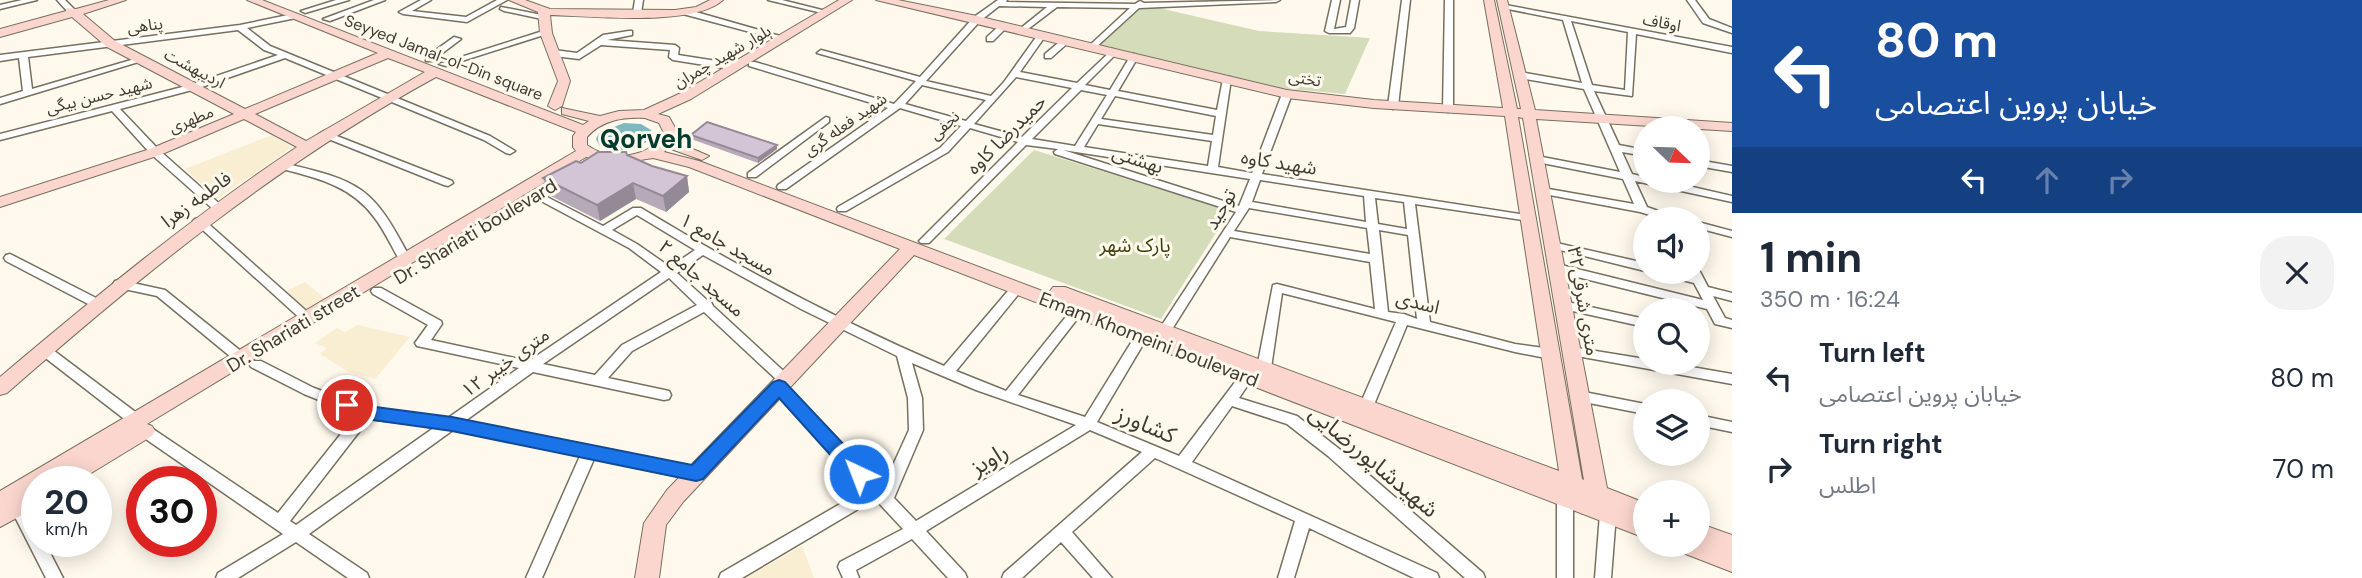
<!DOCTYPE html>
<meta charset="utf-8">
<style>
:root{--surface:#fff;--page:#f2f2f3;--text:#1f2937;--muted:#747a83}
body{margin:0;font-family:"DM Sans","Noto Sans Arabic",sans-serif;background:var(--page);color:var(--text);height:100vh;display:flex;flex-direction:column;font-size:26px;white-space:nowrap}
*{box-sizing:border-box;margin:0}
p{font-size:23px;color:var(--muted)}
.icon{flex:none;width:38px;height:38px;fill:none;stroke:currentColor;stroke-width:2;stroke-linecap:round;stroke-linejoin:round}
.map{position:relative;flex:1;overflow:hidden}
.panel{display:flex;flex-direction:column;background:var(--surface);width:630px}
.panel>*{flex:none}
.guide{background:#1a4fa0;color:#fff;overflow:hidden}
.needle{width:46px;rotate:113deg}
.controls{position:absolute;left:1633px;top:116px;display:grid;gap:14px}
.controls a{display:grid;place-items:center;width:77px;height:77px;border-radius:50%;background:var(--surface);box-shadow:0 4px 18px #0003;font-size:35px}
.speed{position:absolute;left:21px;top:466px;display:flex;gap:14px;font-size:35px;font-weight:700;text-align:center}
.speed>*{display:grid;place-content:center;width:91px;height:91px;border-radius:50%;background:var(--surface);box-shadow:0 4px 18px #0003;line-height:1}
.speed small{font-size:18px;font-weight:400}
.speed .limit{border:10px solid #d22;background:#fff;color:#111}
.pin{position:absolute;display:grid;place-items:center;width:60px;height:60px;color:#fff;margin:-30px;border:4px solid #fff;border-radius:50%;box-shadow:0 2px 7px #0007}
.me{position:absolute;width:77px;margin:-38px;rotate:317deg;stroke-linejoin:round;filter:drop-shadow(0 0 5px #0008)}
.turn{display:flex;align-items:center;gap:24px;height:147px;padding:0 28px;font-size:32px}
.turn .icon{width:91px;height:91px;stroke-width:2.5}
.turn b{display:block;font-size:49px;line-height:60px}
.lanes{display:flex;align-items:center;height:66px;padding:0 28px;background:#0003;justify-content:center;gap:35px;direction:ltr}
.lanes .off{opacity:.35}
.round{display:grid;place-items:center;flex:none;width:74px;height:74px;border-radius:28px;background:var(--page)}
.head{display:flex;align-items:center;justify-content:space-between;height:119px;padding:0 28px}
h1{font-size:42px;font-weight:700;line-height:52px}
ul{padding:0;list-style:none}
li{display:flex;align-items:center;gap:21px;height:91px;padding:0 28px}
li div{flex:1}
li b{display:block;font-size:26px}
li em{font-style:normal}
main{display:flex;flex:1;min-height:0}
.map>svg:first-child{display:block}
.built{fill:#f9edd2}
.green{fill:#d5dcb9}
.water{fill:#7cbabd}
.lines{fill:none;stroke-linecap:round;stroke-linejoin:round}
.street-casing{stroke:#78705f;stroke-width:3}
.secondary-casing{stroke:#78705f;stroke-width:2}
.street{fill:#fff;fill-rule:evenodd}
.secondary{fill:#fad6ce;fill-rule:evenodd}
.wall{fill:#b6a9b8}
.shaded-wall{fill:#948a96}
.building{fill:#d4c5d6;stroke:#948a96;stroke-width:2}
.route{fill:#1a73e8;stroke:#114b97;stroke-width:2}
.labels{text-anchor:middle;stroke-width:6;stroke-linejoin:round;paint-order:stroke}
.far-street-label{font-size:16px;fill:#3e3b33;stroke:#fff9ed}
.street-label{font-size:19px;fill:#3e3b33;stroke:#fff9ed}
.park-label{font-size:19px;fill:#3b4009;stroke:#fff9ed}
.near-street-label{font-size:23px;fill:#3e3b33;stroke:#fff9ed}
.district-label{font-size:26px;font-weight:bold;fill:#003b2f;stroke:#fff9ed}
</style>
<main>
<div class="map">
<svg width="1732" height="578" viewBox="0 0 1732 578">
<rect width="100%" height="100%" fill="#fff9ed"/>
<!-- built -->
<path class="built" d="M272 135 293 147 217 199 185 169Z
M305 282 329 302 307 313 283 293Z
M358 325 410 337 375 379 347 371 320 354 327 348 315 343 337 328 345 332Z
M802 546 814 578H745Z"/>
<!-- green -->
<path class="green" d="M1134 8H1159L1259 31 1370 38 1345 94 1278 88 1097 45Z
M1034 150 1230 211 1161 319 944 239Z"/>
<!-- water -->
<path class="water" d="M624 123 641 124 651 130 652 136C640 152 615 154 599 145L596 139 599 133Z"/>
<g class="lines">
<!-- street casing -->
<g class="street-casing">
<path id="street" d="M22 0H37L0 9V5Z
M57 0H65L75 10 68 12Z
M336 0H349L305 13 301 11Z
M374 0H385L330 21 323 19Z
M421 0H431L412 11 466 17 497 0H507L467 22 403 14 399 12Z
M635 0H643L641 13 637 15 633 13Z
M768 0H782L830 12 826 14Z
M998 0H1007L1006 2 1135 4 1140 1 1144 3 1280 0 1276 2 1139 8 1093 50 1090 49V45L1130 8 1057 7 1024 32 1020 30 1021 28 1047 7 999 6 980 21 926 81 991 96 1004 82 1039 33H1042L1046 35 1020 72 1077 83 1113 49 1117 52 1116 54 1085 85 1110 90 1131 55 1134 54 1138 57 1118 91 1217 110 1223 79 1230 77 1231 79 1218 167 1252 173 1282 94 1287 91 1290 92 1292 94 1262 174 1533 216 1535 218 1529 221 1415 204 1430 322 1515 344 1551 349 1556 351 1558 354 1556 357 1551 359 1515 352 1407 325 1373 407 1371 411H1361L1359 407 1396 322 1282 293 1271 368 1269 371H1259L1257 368 1273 285 1277 284 1375 309 1370 262 1230 237 1169 334H1159L1158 331 1236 212 1055 154 1054 152 1058 149 1026 145 929 243H921L919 241 1018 142 970 128 948 152 846 211H838L837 209 838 207 940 148 961 126 900 108 786 189H778L777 187 778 185 888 108 749 66V62H755L894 104 916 81 817 53 821 50 920 77 974 17ZM1016 77 1072 88 1022 137 974 124ZM922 85 986 100 966 121 905 104ZM1081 90 1107 95 1075 146 1032 139ZM1115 96 1216 116 1213 135 1101 119ZM1098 124 1212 141 1208 166 1084 147ZM1063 150 1250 179 1239 206ZM1260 180 1364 196 1366 222 1252 202ZM1375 198 1404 202 1407 229 1378 224ZM1249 208 1367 228 1370 254 1234 231ZM1379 230 1408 235 1417 319 1404 314 1388 312Z
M1332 0H1340L1334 29 1346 27 1351 0H1359L1354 28 1350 33H1329L1325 31Z
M1402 0H1410L1398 106 1393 109 1388 106Z
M1445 0H1453V109L1448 112 1443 109Z
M1687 0H1695L1709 19 1732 28V33L1703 23Z
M1500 4 1732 47V53L1636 34 1632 96 1594 91 1619 145 1645 150V156L1622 152 1632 174 1645 177V180H1662L1732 196V202L1635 181 1647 207 1681 219H1663L1640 212 1539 193 1538 191 1539 189 1543 188 1634 204 1623 179 1537 162 1532 159 1537 156 1620 172 1584 89 1520 78 1516 75 1520 72 1582 83 1563 20 1503 8H1500ZM1571 21 1628 32 1625 90 1592 85Z
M501 7 542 15 546 17 542 19 504 11 500 9Z
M683 10H689L787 38 780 40 683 14Z
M293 14H296V18L247 28 270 46 490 136 515 151 510 154 506 153 484 140 285 58 196 89 120 109 159 150 222 206 223 208 222 210H214L151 154 112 111 0 140V134L190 85 278 55 264 50 238 30 28 57 32 89 138 58 145 60 0 104V98L23 91 19 58 0 61V55L240 25Z
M1001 24 1008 26 993 41H987V37Z
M543 31 550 33 446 66 439 64Z
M629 31H632V35L607 40 675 45 679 48 678 55 736 64 740 67 736 70 673 60 669 57 670 50 601 45 579 59 554 56 550 53 554 50 577 53 603 35Z
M454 37 461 39 432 61H426V57Z
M1063 39 1070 41 1051 58H1045V54Z
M826 117 829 118V122L756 177H748V173Z
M324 131 452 181 453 183 448 186 444 185 321 136 319 134Z
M1698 160 1732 166V172L1698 166Z
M279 162C306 169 338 174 361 190 385 207 398 237 412 261L410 264H402C392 248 385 231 374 217 350 184 313 177 275 167L274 165Z
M547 197 603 226 633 208H641C738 267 839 321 944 366L1013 285H1021L1023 288 1021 291 956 371 1006 391 1073 308H1081L1083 311 1081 314 1018 395 1085 417 1137 333H1147L1148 336 1097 422 1179 456 1242 373H1252L1254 376 1239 398 1297 416 1338 448 1483 573 1485 578H1465L1328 456 1287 424 1232 406 1192 462 1437 573 1439 578H1414L1309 528 1294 578H1278L1295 521 1155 458 1072 532 1112 578H1093L1061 542 1022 578H1002L1004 573 1142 452 1090 430 926 531 965 573 967 578H948L912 539 856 570 859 578H843L838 567 840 562 903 529 875 499 742 578H719L721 573 866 489 774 389 772 386 778 381 704 312 632 351 608 378 669 391 671 395 669 399 664 400 533 372 465 421 696 468 701 470 704 474 701 478 696 480 594 459 542 578H526L580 456 453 430 309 534 367 573 369 578H348L296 542 238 578H216L218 573 283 534 140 435 138 431 140 427 145 426 150 427 278 513 356 415 304 394 251 367 249 364 251 361H261L314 388 368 408 448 418 519 368 417 346 415 343 428 325 373 294 371 291 373 288H381L441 321 442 324 431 340 529 361 661 272 629 248 543 202 542 200 543 198ZM637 215 695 250 670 267 637 244 612 230ZM703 255 801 309 897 356 908 398 909 430 883 487 786 385 792 380 790 377 713 306 711 302 708 301 677 273ZM669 278 697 305 622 345 595 375 543 364ZM912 363 976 390 1076 425 916 521 894 498 923 430 922 398ZM369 419 435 427 296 525 290 521Z
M199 218 203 219 312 316 314 319 312 322H304L195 223 193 221 195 219Z
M1698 222 1732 231V237L1698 228Z
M1552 242 1645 263V271L1548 247 1546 245 1548 243Z
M10 254 100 300 102 303 96 307 92 306 6 261 4 258 6 255Z
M1557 264 1703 300 1694 283 1658 274 1656 271H1678L1690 274 1688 271H1698V268L1708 287 1732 293V301L1713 296 1725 318 1732 320V328L1715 324 1707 309 1553 271 1551 268Z
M119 280 165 290 247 356 249 359 247 362H237L157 296 115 287 113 284 115 281Z
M1563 301 1645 319V327L1559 308 1557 305 1559 302Z
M44 346 49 347 142 417 144 421 142 425 137 426 132 425 39 353 37 350 39 347Z
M1571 347 1645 359V362H1663L1732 374V384L1566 354 1564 351 1566 348Z
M1579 391 1645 404V414L1574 400 1572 396 1574 392Z
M1698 415 1732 422V432L1698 425Z
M1565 492 1570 494 1573 498V578H1557V498L1560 494Z
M18 501 24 503 37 527V541H44L63 578H46L10 507 12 503Z
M1608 508 1614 509 1616 514 1611 578H1595L1600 514 1602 509Z"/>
</g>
<!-- secondary casing -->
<g class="secondary-casing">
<path id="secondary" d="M109 0H126L83 14 115 41 245 109 378 53 247 0H262L583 125 589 121 562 114V108L600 116 619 111 644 110 681 93 839 0H852L691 99 658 114 669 117 678 133 674 141 709 156 702 160 668 148 664 152 699 161 1053 295 1050 291 1053 287H1065L1559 471 1505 116 1374 108 1287 98 876 0H898L977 16 1287 90 1374 100 1503 108 1484 0H1494L1517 109H1521L1497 0H1507L1535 110 1732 123V131L1536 119 1607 488 1645 503V538L914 255 683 502 666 525 659 578H635L644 523 667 490 900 249 689 167 653 158 615 164 586 157 147 424 152 426 155 431 152 436 78 481H37V507L0 527V491L576 151 573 147V136L576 132 436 77C277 164 143 274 7 393L0 395V377C96 296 192 217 297 147L244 119 160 155 0 207V197L150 149 234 114 107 47 72 17 0 37V29L66 11 67 8 76 9ZM388 58 425 72 306 141 255 114ZM1518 117 1523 118 1584 480 1582 479ZM645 118 659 123 664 133C649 159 610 162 587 145V137C602 120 623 117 645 118Z
M509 0H525L550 9 675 10 696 7 710 0H723C694 27 591 16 550 15L552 33 570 81 562 106 555 110 548 106 558 81 540 33 538 12Z
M1698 523 1732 535V572L1678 551 1675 544H1698Z"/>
</g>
<!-- street -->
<use href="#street" class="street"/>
<!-- secondary -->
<use href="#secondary" class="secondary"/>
</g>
<!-- wall -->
<path class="wall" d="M691 135 777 145V149L758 163 691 139Z
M581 163 652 166 687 176 689 192 666 212 636 199 600 221 547 194 543 178Z"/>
<!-- shaded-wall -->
<path class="shaded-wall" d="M777 145V149L758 163V158Z
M687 176 689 192 666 212 663 196Z
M633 183 636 199 600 221 597 205Z"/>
<!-- building -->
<path class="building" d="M707 122 777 145 758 158 691 135Z
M598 152H626L627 155 652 166 687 176 663 196 633 183 597 205 543 178 576 161 581 163Z"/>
<!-- route -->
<path class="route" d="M779 380 785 382 866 468 869 474 866 479H852L779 398 703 479 696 481 452 431 366 419 341 410 338 405 347 399 368 406 452 417 692 465 773 382Z"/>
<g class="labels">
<!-- far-street labels -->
<g class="far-street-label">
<text transform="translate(1662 22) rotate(11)" y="6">اوقاف</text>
<text transform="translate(145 25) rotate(-7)" y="6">پناهی</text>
<text transform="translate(722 56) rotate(-30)" y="6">بلوار شهید چمران</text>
<text transform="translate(444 57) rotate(21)" y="6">Seyyed Jamal-ol-Din square</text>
<text transform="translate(195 68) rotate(28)" y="6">اردیبهشت</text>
<text transform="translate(1305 78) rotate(9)" y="6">تختی</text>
<text transform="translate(99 95) rotate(-14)" y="6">شهید حسن بیگی</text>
<text transform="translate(191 119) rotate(-22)" y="6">مطهری</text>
<text transform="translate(845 124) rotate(-35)" y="6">شهید فعله گری</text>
<text transform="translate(944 125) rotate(-43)" y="6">نجفی</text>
</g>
<!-- street labels -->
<g class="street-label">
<text transform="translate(1006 134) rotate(-45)" y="7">حمیدرضا کاوه</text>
<text transform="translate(1138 159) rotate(18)" y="7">بهشتی</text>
<text transform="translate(1279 162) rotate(9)" y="7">شهید کاوه</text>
<text transform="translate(196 199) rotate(-36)" y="7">فاطمه زهرا</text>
<text transform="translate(1220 209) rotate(-60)" y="7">توحید</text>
<text transform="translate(475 231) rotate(-31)" y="7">Dr. Shariati boulevard</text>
<text transform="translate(728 244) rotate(30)" y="7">مسجد جامع ۱</text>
<text transform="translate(702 278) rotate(41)" y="7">مسجد جامع ۲</text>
<text transform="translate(1584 301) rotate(80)" y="7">متری شرقی۳۲</text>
<text transform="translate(1418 302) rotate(14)" y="7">اسدی</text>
<text transform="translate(293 328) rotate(-31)" y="7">Dr. Shariati street</text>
<text transform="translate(1149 339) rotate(21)" y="7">Emam Khomeini boulevard</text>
<text transform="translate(505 362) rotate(-36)" y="7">۱۲ متری خیبر</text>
</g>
<!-- park labels -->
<g class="park-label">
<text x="1135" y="252">پارک شهر</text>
</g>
<!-- near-street labels -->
<g class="near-street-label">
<text transform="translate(1146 424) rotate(23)" y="8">کشاورز</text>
<text transform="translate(989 459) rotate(-31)" y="8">راویز</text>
<text transform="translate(1374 461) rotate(40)" y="8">شهیدشاپوررضایی</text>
</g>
<!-- district labels -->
<g class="district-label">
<text x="646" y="148">Qorveh</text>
</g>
</g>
</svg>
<div class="controls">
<a><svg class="needle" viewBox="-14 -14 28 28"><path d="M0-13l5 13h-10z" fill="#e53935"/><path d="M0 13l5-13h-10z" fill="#747a83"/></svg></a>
<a><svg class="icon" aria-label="sound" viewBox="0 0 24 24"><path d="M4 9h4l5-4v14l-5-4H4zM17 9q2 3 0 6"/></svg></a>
<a><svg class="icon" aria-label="search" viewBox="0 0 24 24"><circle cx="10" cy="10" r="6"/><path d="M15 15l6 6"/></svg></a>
<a><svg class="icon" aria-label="layers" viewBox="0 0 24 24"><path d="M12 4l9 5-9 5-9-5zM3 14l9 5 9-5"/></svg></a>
<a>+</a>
</div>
<div class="speed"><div>20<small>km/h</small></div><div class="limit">30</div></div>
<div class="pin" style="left:347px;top:405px;background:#d93025"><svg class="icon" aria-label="arrive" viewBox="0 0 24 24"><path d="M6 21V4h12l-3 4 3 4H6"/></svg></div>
<svg class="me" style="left:859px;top:474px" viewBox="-20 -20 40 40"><circle r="17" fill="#1a73e8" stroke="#fff" stroke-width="3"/><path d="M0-11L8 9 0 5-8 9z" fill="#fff"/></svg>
</div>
<section class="panel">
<div class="guide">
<div class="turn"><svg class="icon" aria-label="left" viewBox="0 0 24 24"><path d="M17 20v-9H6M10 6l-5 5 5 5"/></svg><div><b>80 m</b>خیابان پروین اعتصامی</div></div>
<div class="lanes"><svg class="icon" aria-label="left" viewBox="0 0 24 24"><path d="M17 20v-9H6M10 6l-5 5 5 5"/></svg><svg class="icon off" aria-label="ahead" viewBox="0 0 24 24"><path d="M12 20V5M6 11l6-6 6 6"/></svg><svg class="icon off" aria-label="right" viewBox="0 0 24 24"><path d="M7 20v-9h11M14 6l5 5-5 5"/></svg></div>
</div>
<div class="head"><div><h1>1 min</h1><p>350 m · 16:24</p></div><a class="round"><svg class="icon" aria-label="close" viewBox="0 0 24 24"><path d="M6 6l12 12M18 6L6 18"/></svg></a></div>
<ul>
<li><svg class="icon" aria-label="left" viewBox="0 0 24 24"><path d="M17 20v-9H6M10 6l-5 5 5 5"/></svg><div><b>Turn left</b><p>خیابان پروین اعتصامی</p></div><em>80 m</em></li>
<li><svg class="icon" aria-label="right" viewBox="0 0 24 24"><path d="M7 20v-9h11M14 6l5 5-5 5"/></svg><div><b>Turn right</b><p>اطلس</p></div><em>70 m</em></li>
</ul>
</section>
</main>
